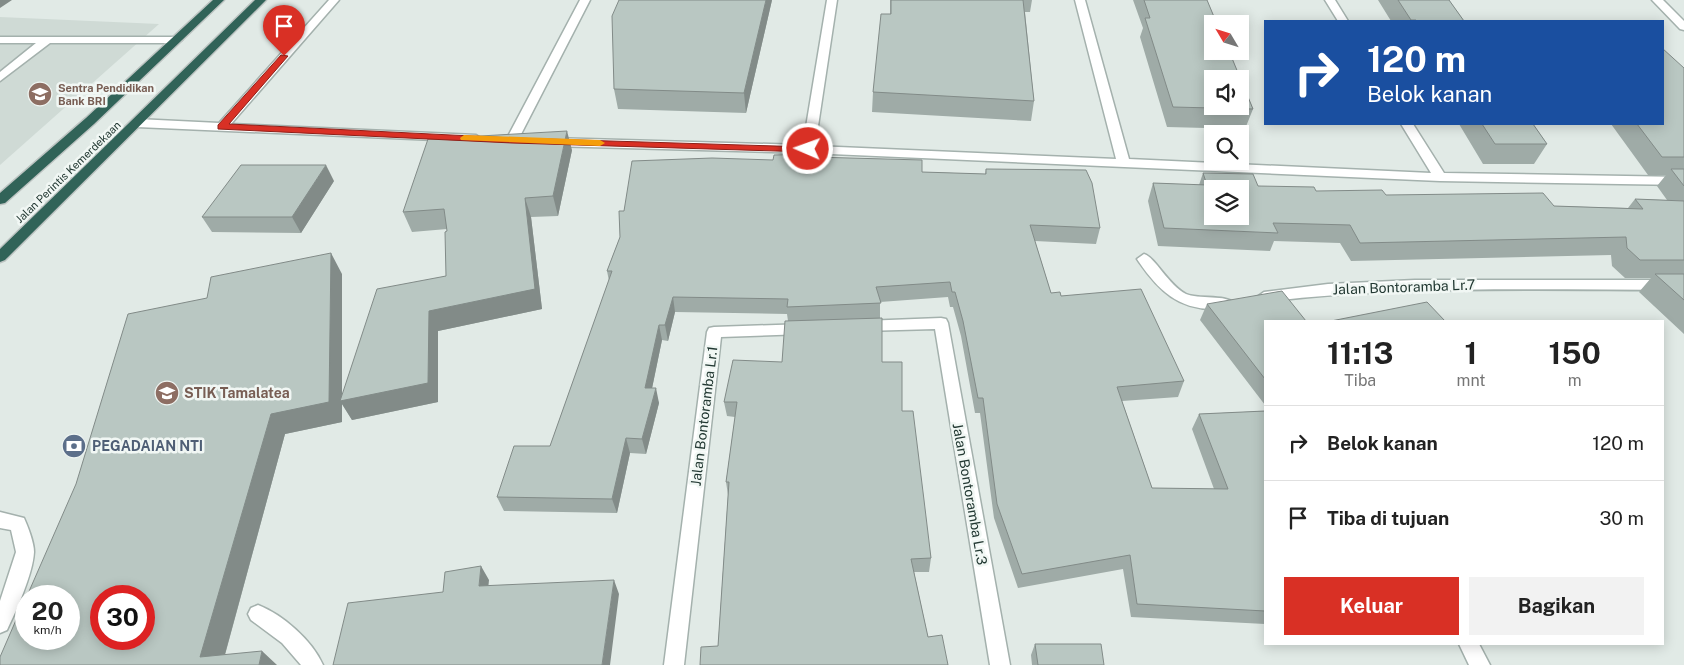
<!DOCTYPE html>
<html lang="id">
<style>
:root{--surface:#fff;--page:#f2f2f2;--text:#222;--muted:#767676;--line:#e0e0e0;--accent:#d93025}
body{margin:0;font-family:"Public Sans",sans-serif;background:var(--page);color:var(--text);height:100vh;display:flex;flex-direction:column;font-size:19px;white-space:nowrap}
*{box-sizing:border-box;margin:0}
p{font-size:16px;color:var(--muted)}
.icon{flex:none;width:28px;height:28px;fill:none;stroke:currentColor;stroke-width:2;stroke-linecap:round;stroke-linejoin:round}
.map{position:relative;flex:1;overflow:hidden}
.sheet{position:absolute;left:1264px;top:320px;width:400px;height:325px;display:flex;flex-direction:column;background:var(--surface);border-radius:0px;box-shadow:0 2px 12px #0003}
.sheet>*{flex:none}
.hud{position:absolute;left:1264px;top:20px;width:400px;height:105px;border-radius:0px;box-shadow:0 2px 12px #0003;background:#1a4fa0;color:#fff;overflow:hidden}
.needle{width:32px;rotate:308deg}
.fabs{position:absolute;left:1204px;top:15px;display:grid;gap:10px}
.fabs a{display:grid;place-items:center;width:45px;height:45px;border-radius:0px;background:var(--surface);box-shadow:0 2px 12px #0003;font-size:25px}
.speed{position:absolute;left:15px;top:585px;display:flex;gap:10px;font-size:25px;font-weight:700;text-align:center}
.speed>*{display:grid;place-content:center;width:65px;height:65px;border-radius:50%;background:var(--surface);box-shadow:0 2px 12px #0003;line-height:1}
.speed small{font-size:12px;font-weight:400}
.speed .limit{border:8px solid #d22;background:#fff;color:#111}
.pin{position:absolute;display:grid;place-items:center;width:42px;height:42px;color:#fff;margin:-51px -21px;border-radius:50% 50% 50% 0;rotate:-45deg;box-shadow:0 0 5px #0007}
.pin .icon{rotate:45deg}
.me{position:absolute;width:55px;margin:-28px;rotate:272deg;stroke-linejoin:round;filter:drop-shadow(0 0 4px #0008)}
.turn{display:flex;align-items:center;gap:18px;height:105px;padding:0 20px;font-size:22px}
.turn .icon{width:65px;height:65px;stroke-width:2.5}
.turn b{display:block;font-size:35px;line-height:42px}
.eta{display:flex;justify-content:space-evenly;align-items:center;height:85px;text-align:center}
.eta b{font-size:30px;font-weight:700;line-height:35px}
.cta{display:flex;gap:10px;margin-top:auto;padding:10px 20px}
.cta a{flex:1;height:58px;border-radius:0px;background:var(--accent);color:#fff;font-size:20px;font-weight:700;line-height:58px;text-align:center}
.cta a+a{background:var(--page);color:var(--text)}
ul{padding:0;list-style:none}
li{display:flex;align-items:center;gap:15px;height:75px;padding:0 20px;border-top:1px solid var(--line)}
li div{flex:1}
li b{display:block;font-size:19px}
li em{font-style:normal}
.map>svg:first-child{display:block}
.built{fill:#cfdad5}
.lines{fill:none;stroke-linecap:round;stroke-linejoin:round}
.minor-casing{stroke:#a4b1ad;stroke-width:3}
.highway-casing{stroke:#bdc4c2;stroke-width:3}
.minor{fill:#fff;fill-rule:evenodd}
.highway{fill:#316358;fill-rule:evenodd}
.wall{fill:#9faba7}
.shaded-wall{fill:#828b88}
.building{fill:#b9c7c2;stroke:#828b88;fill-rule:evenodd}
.route{fill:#d93025;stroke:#8d1f18}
.slow{fill:#f59e0b}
.labels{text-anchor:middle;stroke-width:5;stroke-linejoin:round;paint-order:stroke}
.far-education-label{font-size:11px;font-weight:bold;fill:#785e54;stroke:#f1f7f4;text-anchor:start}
.far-street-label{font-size:11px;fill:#233933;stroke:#f1f7f4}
.street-label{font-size:14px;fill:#233933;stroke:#f1f7f4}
.education-label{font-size:14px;font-weight:bold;fill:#785e54;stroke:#f1f7f4;text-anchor:start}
.service-label{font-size:14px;font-weight:bold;fill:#4e5e75;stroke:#f1f7f4;text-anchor:start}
</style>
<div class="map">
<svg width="1684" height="665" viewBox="0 0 1684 665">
<rect width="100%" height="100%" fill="#e1eae6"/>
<!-- built -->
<path class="built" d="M0 17 159 24 0 165Z"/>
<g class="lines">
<!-- minor casing -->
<g class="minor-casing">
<path id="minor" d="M329 0H339L231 124 476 135 482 139 480 142 137 127 131 123 137 119 219 123Z
M580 0H590L518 140 512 144 508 143 506 140Z
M827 0H837L815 146 1116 159 1075 0H1085L1129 159 1431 173 1401 124H1413L1444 173 1684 177V185L1440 181 808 153 551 146 545 142 551 138 803 145Z
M1325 0H1335L1348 21H1338Z
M1652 0H1663L1684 21V30L1680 29Z
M0 37H177L182 40 177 43H50L0 81V72L36 43H0Z
M1144 254C1155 257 1169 286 1186 294 1197 299 1229 295 1233 303 1230 309 1223 308 1216 309 1179 310 1159 291 1139 262L1137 259Z
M1415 280H1684V290C1544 290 1403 285 1264 302L1257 297 1264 292 1328 284Z
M941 318 946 319 948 323 1010 665H990L935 329 863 331 858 330 856 326 858 322 863 321Z
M805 324 810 325 812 329 810 333 805 334 721 337 684 665H664L707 332 709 328 714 327Z
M0 512 24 518C28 527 34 543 34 552 33 574 16 611 7 630L0 633V601L16 552 11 530 0 528Z
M258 605C283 615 312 640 323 665H301L282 643 251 620 248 614 251 608Z
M1459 644H1479L1490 665H1469Z"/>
</g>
<!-- highway casing -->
<g class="highway-casing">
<path id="highway" d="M213 0H224L94 124 5 203 0 204V193L86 118Z
M255 0H266L5 260 0 262V249Z"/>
</g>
<!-- minor -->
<use href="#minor" class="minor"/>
<!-- highway -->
<use href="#highway" class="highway"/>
</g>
<!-- wall -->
<path class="wall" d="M772 0 746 113 618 109 614 89Z
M890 0H1032L1030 12H1025L1034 101 1031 121 872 112 873 92 890 14Z
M1133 0H1207L1253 109 1245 129 1167 127 1140 37 1143 28Z
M1378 0H1449L1464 21H1391Z
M1684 68V334L1639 292 1651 278H1625L1612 266 1611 255 1351 261 1340 243 1274 241 1270 251 1158 246 1148 201 1153 183 1199 185 1203 173 1258 186 1316 191 1554 206 1628 208 1635 199 1667 200 1657 186 1666 175H1648L1611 124H1662Z
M1459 124H1533L1547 144 1534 164H1483Z
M572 150 558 216 531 217 542 309 438 331V402L352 420 342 404V422L285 434 225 655 277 665H0L342 274V395L446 276 447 229 412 232 403 212Z
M814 157 922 172 985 174 986 169 1100 228 1096 244 1035 241 1051 293 1061 296 1184 381 1178 397 1122 401 1152 488 1214 489 1192 429 1199 414 1265 411V624L1131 617 1123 569 1018 588 994 518 980 413H975L961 336 953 307H950L948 297 880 302V318L882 362 902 411 931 558 929 572H914L928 637 948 665 718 646 728 495 726 482 735 417 727 416 724 402 782 362 788 321 787 314 675 312 668 341 662 340 652 388 659 403 646 454 630 453 617 513 504 511 497 497 550 446 609 281 607 271 620 237 624 211 773 160Z
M334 181 301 233 212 232 202 217Z
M1207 304 1265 321V405L1200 320Z
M1035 644 1104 665H1032L1031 655Z"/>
<!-- shaded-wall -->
<path class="shaded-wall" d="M0 0H12L0 8Z
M766 0H772L746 113 744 93Z
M567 131 572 150 558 216 553 196Z
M326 165 334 181 301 233 292 217Z
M525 198 531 217 542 309 438 331V402L352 420 342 404V422L285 434 222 665 200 657 271 414 331 253 342 274V401L429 311Z
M673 297 675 312 668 341 665 325Z
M659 325 662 340 649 403 645 388Z
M656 388 659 403 646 454 642 439Z
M626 438 630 453 617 513 612 499Z
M481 566 489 580 487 600 479 586Z
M614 580 619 594 610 665H602Z
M262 651 277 665H259Z"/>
<!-- building -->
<path class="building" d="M619 0H766L744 93 614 89 612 16Z
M891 0H1023L1034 101 873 92 881 14H891Z
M1144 0H1207L1217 24H1212V51H1229L1253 109 1173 107 1145 18H1150ZM1212 79H1240V106H1212Z
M1398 0H1449L1464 21H1417L1416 20H1411Z
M1662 48 1684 68V157H1662L1637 124H1662Z
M1482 124H1533L1547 144H1495Z
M567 131 553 196 525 198 535 289 429 311 428 383 340 401 377 289 446 276 445 232 447 231 444 209 403 212 428 139Z
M813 154V157L922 160V172L986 174V169L1086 170 1092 183 1100 228 1030 225 1051 293 1060 292 1061 296 1141 289 1184 381 1117 387 1152 488 1228 489 1199 414 1265 411V611L1137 604 1130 555 1022 574 997 504 983 398H978L963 321 955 292H952L950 282 876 287 881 303 787 307 788 299 673 297 665 325H659L645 388H656L642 439 626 438 612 499 497 497 514 446H550L612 271H607L620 237 619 211H624L632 161 712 158 773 160 774 155Z
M241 165H326L292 217H202Z
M1671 169H1684V186Z
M1203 173 1253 174 1258 186 1314 187 1316 191 1382 190 1386 195 1543 193 1554 206 1643 209 1635 199 1684 201V260H1640L1627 248 1626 237 1360 243 1350 225 1273 223 1278 233 1164 228 1153 183 1207 185ZM1212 189H1240V216H1212Z
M331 253 329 402 271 414 200 657 262 651 259 665H0V657L26 597V639H69V596H27L76 484 128 314 207 298 211 277ZM101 596H144V639H101Z
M1655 274H1684V300Z
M1282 291 1306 321H1265V379L1207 304Z
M1427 302 1445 321H1331Z
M882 318V362H902V411H913L924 500 931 558 911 559 928 637 942 635 948 665H700L701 647 718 646 729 482H726L737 402H724L733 360 782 362 785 321Z
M481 566 479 586 614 580 602 665H333L348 603 443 592 445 572Z
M1035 644H1101L1104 665H1038Z"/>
<!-- route -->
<path class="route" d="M281 55 288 56 229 124 512 138 808 147 813 149 808 152 512 143 218 129V125Z"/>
<!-- slow -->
<path class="slow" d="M464 135 600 140 605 143 600 146 461 140 460 138Z"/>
<!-- icons -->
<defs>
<g id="university-disc" transform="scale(1.25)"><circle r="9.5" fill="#8d6e63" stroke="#f1f7f4"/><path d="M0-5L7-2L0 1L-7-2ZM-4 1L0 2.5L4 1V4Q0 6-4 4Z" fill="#fff"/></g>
<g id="bank-disc" transform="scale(1.25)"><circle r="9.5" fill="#5c6f8a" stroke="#f1f7f4"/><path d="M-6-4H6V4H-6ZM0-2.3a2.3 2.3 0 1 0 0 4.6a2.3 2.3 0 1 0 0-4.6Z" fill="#fff"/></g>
</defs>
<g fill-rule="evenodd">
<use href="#university-disc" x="40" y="94"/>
<use href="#university-disc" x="167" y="393"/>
<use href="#bank-disc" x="74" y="446"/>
</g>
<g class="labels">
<!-- far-education labels -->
<g class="far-education-label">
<text x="58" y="92">Sentra Pendidikan<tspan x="58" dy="13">Bank BRI</tspan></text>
</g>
<!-- far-street labels -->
<g class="far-street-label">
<text transform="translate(68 172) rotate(-44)" y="4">Jalan Perintis Kemerdekaan</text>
</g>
<!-- street labels -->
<g class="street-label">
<text transform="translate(1404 287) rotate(-2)" y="5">Jalan Bontoramba Lr.7</text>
<text transform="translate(704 416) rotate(-83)" y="5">Jalan Bontoramba Lr.1</text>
<text transform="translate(970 494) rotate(80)" y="5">Jalan Bontoramba Lr.3</text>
</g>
<!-- education labels -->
<g class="education-label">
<text x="184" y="398">STIK Tamalatea</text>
</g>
<!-- service labels -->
<g class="service-label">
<text x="92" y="451">PEGADAIAN NTI</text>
</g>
</g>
</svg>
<div class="fabs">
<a><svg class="needle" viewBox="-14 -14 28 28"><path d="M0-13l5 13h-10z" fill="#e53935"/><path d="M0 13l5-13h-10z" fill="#767676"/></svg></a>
<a><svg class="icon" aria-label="sound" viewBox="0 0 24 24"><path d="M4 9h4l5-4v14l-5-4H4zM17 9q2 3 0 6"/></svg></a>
<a><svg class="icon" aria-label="search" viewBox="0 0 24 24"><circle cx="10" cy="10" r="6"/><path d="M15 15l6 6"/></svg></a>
<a><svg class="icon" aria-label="layers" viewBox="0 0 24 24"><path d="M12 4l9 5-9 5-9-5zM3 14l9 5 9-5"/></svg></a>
</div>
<div class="speed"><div>20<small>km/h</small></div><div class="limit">30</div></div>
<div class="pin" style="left:284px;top:56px;background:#d93025"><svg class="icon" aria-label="arrive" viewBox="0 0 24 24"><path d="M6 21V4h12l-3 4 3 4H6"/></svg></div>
<svg class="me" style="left:808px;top:149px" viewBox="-20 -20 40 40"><circle r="17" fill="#d93025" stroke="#fff" stroke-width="3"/><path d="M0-11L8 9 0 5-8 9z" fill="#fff"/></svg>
<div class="hud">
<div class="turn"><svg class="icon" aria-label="right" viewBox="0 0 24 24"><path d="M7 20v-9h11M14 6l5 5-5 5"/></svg><div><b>120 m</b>Belok kanan</div></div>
</div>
<section class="sheet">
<div class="eta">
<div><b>11:13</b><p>Tiba</p></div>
<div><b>1</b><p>mnt</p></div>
<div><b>150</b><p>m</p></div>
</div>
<ul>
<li><svg class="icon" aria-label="right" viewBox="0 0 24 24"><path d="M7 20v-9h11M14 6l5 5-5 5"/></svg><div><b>Belok kanan</b></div><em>120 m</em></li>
<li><svg class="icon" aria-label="arrive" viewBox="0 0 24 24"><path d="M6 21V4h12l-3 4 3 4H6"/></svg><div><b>Tiba di tujuan</b></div><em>30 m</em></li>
</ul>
<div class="cta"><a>Keluar</a><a>Bagikan</a></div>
</section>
</div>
